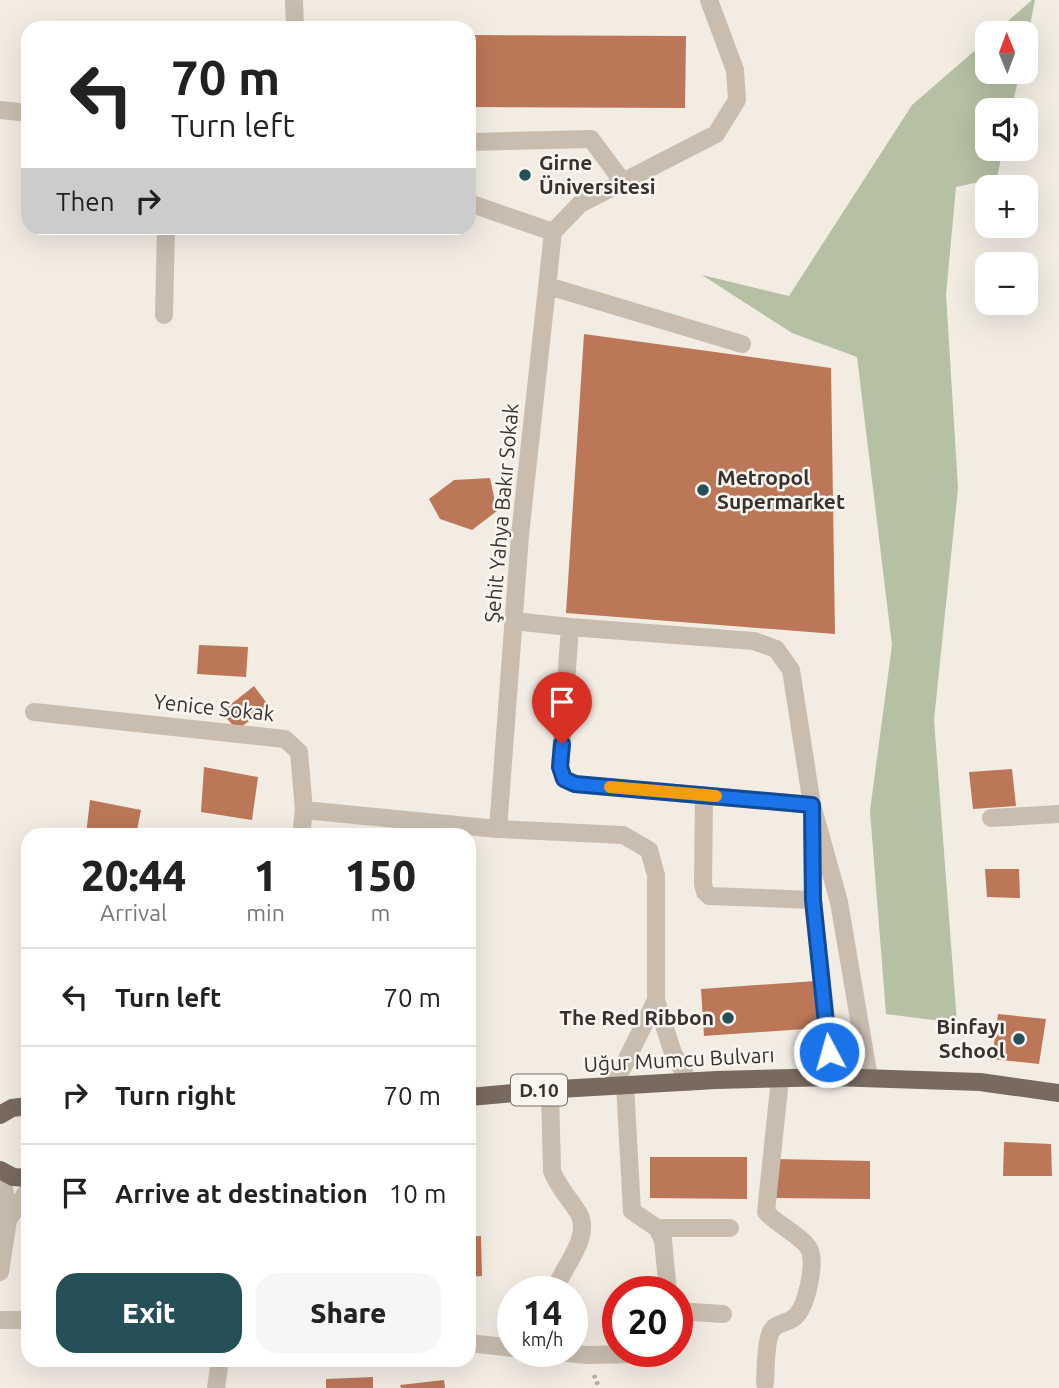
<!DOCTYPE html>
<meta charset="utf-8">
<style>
:root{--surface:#fff;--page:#f6f6f6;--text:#222;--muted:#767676;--line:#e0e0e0;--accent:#265057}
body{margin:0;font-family:Ubuntu,sans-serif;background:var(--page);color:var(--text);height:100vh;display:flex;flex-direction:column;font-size:26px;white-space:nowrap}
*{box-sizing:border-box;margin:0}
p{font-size:23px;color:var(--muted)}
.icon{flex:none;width:38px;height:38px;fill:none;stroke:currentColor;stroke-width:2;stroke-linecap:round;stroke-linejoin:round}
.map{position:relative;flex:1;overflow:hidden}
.side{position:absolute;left:21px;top:828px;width:455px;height:539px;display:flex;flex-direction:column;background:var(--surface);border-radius:21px;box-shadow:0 7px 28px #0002}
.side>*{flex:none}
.top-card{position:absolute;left:21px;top:21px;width:455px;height:214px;border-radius:21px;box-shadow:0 7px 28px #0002;background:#fff;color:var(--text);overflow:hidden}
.needle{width:46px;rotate:359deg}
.controls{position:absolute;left:975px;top:21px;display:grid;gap:14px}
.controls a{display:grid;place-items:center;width:63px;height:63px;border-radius:14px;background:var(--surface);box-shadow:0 7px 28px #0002;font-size:35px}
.speed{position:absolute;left:497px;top:1276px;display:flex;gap:14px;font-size:35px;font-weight:700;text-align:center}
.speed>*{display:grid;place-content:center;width:91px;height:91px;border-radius:50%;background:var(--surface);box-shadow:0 7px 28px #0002;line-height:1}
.speed small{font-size:18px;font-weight:400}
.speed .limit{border:10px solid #d22;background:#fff;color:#111}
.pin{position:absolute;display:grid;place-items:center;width:60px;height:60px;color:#fff;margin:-72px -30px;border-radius:50% 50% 50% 0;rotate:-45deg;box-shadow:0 0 7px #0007}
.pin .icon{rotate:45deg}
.me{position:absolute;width:77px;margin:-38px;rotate:354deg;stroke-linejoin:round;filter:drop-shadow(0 0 5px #0008)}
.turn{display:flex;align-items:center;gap:24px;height:147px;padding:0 35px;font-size:32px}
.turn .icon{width:91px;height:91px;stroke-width:2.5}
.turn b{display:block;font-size:49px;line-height:60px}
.then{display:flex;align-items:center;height:66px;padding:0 35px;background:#0003;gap:14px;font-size:26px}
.eta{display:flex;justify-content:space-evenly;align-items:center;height:119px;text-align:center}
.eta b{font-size:42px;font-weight:800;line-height:49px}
.action{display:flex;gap:14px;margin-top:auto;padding:14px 35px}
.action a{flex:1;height:80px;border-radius:21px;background:var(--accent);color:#fff;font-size:28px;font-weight:800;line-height:80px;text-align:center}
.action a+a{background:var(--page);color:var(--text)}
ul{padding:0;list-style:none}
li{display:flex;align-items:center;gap:21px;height:98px;padding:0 35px;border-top:2px solid var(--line)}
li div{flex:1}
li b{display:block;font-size:26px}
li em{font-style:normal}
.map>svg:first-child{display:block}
.green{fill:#b5c0a4}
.building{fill:#bb7758}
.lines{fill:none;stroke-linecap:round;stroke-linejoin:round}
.path{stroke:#b5a79a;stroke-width:4.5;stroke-dasharray:3.5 3.5;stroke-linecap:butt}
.minor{stroke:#c9bdaf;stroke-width:18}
.major{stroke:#796a5f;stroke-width:18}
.route-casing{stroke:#114b97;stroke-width:18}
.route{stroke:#1a73e8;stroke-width:12}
.slow{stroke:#f59e0b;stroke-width:12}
.poi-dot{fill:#265057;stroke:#faf6ef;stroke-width:2.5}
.labels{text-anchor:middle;stroke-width:5;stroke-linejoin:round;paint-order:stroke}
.shield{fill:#faf6ef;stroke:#736c67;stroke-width:2}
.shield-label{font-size:19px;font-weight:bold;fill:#39312d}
.poi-label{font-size:21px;font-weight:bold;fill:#39312d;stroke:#faf6ef;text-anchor:start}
.street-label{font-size:21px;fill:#39312d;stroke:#faf6ef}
</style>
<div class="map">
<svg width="1059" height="1388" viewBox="0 0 1059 1388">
<rect width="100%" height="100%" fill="#f2ece3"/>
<!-- green -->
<path class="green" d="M1032 0H1035L1026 45V33H994Z
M987 40V72H1020L1011 110H987V149H1003L997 178 956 187 946 295 958 488 934 720 957 1023 886 1014 870 811 892 645 857 357 792 333 702 275 789 296 912 105Z"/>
<!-- building -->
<path class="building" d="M469 35 686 36 685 108 469 107Z
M584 334 831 368 835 634 566 613Z
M490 478 497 511 472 530 440 519 429 499 454 480Z
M199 645 248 647 246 677 197 674Z
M254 686 269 706 237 730 221 712Z
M204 767 258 777 252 820 201 812Z
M1012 769 1016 806 973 809 969 772Z
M90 800 141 810 136 835H86Z
M985 869H1019L1020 898 987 897Z
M816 981 819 1028 704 1036 701 989Z
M998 1014 1046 1019 1039 1064 992 1059Z
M1004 1142 1051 1144 1052 1176H1003Z
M650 1157H747V1199L650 1198Z
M775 1159 870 1161V1199L774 1198Z
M469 1236H481L482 1276 469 1277Z
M373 1377V1388H326V1379Z
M444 1380 445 1388H401L400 1385Z"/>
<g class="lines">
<!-- path -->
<path class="path" d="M594 1375 599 1388"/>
<!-- minor -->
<path class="minor" d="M294 0 295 28
M0 110 28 113
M469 142 591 139 623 182
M469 203 553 232
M548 286 742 344
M164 315 166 228
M514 621 570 627
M34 712 285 739 299 752 304 810 498 829 623 835 649 850 656 875V1000L673 1053 689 1082
M704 795 703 884 705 892 709 896 813 900
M812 805 574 784 564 779 560 767 570 627 754 641 776 649 791 670 812 805 839 902 869 1078
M991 818 1059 814
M498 829 520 535 553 232 580 204 716 134 737 100 735 70 709 0
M812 829 813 900 832 1077
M301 835 304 810
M625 1085 632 1211 657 1228 663 1240 668 1292
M609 1086 622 1069 656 1000
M550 1090 552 1171C558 1187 570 1199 579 1214 592 1238 561 1269 554 1292
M8 1220 28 1190
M657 1228H730
M0 1272 8 1220 2 1171
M677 1311 723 1314
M0 1320H28
M469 1343 513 1348
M548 1351 587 1355 641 1354 647 1351
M765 1383C766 1368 765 1348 770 1334 774 1322 787 1324 795 1317 807 1306 815 1265 810 1251 806 1238 777 1225 766 1212L780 1079
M216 1388 220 1360"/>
<!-- major -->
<path class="major" d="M469 1097 559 1089 716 1080 832 1077 980 1082 1059 1093
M0 1115 12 1108 28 1106
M0 1170 13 1177 28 1178"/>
</g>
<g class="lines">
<!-- route casing -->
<g class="route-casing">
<path id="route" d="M562 744 560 767 564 779 575 784 812 805 813 900 829 1052"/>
</g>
<!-- route -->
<use href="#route" class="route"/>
<!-- slow -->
<path class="slow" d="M610 787 716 796"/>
</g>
<!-- markers -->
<g class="poi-dot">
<circle cx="525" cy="175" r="7"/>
<circle cx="703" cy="490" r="7"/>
<circle cx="728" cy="1018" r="7"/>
<circle cx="1019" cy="1039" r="7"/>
</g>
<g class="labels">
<!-- shield labels -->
<rect class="shield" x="511" y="1074.5" width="56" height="31" rx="5"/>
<g class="shield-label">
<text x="539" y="1097">D.10</text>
</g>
<!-- poi labels -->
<g class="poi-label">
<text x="539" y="170">Girne<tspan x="539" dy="24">Üniversitesi</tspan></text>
<text x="717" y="485">Metropol<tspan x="717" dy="24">Supermarket</tspan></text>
<text x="714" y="1025" text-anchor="end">The Red Ribbon</text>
<text x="1005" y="1034" text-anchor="end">Binfayı<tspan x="1005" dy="24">School</tspan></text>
</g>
<!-- street labels -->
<g class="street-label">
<text transform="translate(502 513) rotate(-85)" y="7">Şehit Yahya Bakır Sokak</text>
<text transform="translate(214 708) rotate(6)" y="7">Yenice Sokak</text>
<text transform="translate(679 1060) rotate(-3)" y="7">Uğur Mumcu Bulvarı</text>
</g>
</g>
</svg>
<div class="controls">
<a><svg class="needle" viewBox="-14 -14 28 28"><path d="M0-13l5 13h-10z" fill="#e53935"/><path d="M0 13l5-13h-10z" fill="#767676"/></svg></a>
<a><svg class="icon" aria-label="sound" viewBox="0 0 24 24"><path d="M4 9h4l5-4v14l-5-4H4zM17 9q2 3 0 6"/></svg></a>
<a>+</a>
<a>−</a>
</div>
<div class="speed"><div>14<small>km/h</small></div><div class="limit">20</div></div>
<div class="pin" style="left:562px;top:744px;background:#d93025"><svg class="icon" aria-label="arrive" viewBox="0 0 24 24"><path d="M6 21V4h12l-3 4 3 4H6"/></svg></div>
<svg class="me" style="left:829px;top:1052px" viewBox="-20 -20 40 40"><circle r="17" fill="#1a73e8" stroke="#fff" stroke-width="3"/><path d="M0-11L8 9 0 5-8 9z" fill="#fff"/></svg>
<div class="top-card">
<div class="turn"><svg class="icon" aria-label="left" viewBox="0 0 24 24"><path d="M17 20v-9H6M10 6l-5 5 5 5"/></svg><div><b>70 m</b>Turn left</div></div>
<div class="then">Then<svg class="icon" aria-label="right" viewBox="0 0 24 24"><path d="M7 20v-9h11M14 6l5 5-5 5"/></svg></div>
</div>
<section class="side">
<div class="eta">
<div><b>20:44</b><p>Arrival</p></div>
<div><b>1</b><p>min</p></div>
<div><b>150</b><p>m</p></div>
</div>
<ul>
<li><svg class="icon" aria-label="left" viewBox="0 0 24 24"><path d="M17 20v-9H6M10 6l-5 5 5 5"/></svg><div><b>Turn left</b></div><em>70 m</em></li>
<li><svg class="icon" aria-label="right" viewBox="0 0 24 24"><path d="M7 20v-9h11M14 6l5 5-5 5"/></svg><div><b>Turn right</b></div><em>70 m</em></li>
<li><svg class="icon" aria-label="arrive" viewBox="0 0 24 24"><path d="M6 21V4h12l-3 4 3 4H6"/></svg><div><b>Arrive at destination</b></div><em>10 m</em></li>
</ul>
<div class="action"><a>Exit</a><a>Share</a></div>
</section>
</div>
